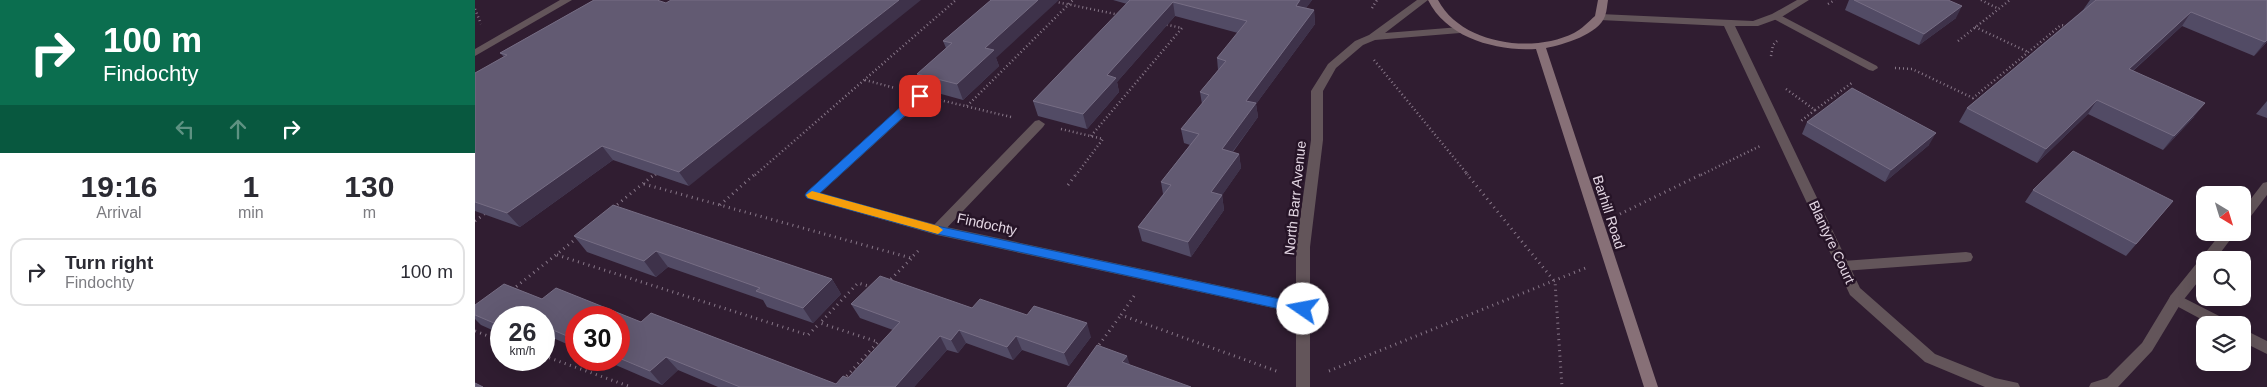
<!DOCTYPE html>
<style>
:root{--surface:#fff;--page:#f2f2f3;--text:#2b2b33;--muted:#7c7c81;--line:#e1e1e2}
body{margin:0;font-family:Arial,sans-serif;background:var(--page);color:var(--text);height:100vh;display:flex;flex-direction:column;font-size:19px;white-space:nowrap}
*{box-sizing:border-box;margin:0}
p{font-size:16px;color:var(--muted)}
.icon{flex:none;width:28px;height:28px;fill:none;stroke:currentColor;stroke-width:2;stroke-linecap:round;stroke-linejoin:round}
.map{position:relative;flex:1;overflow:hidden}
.details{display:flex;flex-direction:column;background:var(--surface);width:475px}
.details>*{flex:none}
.top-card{background:#0b6e4f;color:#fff;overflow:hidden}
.needle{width:32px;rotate:142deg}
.buttons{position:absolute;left:1721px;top:186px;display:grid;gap:10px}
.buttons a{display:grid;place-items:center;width:55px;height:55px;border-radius:10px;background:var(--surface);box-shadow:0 5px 20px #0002;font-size:25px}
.speed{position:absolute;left:15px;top:306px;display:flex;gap:10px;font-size:25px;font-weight:700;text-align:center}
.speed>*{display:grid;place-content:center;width:65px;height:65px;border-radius:50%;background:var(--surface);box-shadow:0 5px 20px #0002;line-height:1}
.speed small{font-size:12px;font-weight:400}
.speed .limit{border:8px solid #d22;background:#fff;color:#111}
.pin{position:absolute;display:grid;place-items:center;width:42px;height:42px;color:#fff;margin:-21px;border-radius:10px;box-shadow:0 2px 8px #0006}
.me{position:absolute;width:55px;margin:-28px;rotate:282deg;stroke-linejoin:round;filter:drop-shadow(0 0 4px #0008)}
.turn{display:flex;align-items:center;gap:18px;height:105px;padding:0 20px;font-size:22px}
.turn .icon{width:65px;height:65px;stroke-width:2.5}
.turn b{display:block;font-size:35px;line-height:42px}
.lanes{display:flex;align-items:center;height:48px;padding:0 20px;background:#0003;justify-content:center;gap:25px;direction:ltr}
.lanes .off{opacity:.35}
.eta{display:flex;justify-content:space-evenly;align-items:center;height:85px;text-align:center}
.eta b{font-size:30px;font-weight:700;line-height:35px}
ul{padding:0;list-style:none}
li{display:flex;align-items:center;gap:15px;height:68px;margin:0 10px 8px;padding:0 10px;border:2px solid var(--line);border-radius:15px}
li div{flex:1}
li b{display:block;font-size:19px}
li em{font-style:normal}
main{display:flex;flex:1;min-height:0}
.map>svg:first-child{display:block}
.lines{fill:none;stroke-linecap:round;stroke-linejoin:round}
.path-far1{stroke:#887889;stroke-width:2.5;stroke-dasharray:1 3;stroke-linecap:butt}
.path{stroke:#887889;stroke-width:3;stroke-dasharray:1 4.5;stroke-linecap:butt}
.lane{fill:#63555a;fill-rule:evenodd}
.street{fill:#63555a;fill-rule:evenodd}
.secondary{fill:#877077;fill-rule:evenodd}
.wall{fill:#524b65}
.shaded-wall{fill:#3e324a}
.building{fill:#625a72;stroke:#766d84}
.route{fill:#1a73e8;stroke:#114b97}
.slow{fill:#f59e0b}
.labels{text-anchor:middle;stroke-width:5;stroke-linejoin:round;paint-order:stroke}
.street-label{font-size:14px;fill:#e4d7e4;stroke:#261427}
</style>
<main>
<section class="details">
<div class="top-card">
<div class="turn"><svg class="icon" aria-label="right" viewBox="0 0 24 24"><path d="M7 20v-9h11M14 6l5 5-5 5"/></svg><div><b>100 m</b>Findochty</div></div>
<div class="lanes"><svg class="icon off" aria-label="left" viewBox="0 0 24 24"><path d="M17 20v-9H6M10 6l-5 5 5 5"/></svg><svg class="icon off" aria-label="ahead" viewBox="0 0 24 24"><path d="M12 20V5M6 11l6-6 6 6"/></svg><svg class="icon" aria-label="right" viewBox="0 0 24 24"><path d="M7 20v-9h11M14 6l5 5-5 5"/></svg></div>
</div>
<div class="eta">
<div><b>19:16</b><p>Arrival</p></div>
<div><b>1</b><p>min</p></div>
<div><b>130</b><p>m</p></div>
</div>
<ul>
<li><svg class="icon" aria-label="right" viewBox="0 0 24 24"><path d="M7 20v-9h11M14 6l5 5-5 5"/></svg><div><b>Turn right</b><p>Findochty</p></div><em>100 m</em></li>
</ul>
</section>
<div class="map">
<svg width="1792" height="387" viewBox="0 0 1792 387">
<rect width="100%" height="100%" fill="#301d31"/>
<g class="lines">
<!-- path-far1 -->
<path class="path-far1" d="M572 0 645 15
M1506 0 1524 9
M1353 4 1360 0
M897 8 902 0
M0 9 6 24
M1500 27 1553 52
M1483 41 1535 0
M1296 56 1298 45 1302 41
M899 60 993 175
M1420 68 1437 69 1498 98 1586 25 1593 26
M390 80 420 88
M1311 89 1340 110 1326 121
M465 100 536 117
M492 106 598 0
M1340 110 1378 82
M586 129 628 139 601 175
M616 136 707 28 688 24
M180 175 182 173
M280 175 481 0
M1226 175 1285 146"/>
<!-- path -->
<path class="path" d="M991 173 1080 282 1087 387
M169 184 436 258 444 250
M593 185 602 173
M245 205 281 173
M138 208 181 173
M1145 214 1229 173
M0 221 12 212
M82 255 333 335 345 323
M412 283 436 259
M37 290 102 238
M659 296 646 315 804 372
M0 331 26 341
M621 349 646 315
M69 356 156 387
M854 371 1113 267
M368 380 403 342 345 323 383 283 397 287"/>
<!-- lane -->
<path class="lane" d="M1301 13 1402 66 1403 68 1398 71 1394 70 1297 18 1296 16Z
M445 92 449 93 451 96 449 99 340 198H332L330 195 332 192 441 93Z
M564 120 570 124 568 127 467 233H457L456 230 457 227 560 121Z
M1491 252 1496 253 1498 257 1496 261 1491 262 1368 271 1363 270 1361 266 1363 262 1368 261Z
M1701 294 1754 321 1756 325H1737L1696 303 1694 299 1696 295Z
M1768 329 1792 341V354L1768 342Z"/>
<!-- street -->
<path class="street" d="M85 0H97L0 56V49Z
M942 0H953L910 33 985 27 990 30 985 33 900 40 888 45 861 68 848 91V140L835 247V387H821V313L462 235 332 198 330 195 336 191 462 225 821 302V247L836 140V91L853 64 880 41 894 35Z
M1322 0H1334L1305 18 1283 26H1260L1385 288 1460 354 1520 378 1543 383 1545 387H1510L1450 362 1375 295 1249 26 1125 20 1120 17 1125 14 1278 21 1297 14Z
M1792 182V195L1773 220 1768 221V209L1788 183Z
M1747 232H1761L1740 260H1730V273L1706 303 1677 351 1643 387H1614L1616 383 1632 378 1667 343 1696 295Z"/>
<!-- secondary -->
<path class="secondary" d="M953 0H963C986 44 1057 54 1099 33 1107 29 1113 22 1120 16L1123 0H1133C1132 5 1132 11 1130 16 1124 34 1088 45 1071 48L1183 387H1169L1061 49C1020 51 972 38 953 0Z"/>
</g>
<!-- wall -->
<path class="wall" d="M119 0 214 186 138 160 45 227 0 211V73L29 57 25 53Z
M516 0 521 58 524 66 488 100 448 89 442 74 471 48 468 41Z
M638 0H837L831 8 839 10 840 24 781 104 783 117 758 152 764 154 766 168 747 195 749 210 716 257 667 241 663 227 688 194 686 182 715 145 709 143 706 129 727 104 725 92 743 70 742 58 763 33 700 16 642 82 644 92 612 129 563 116 558 101 652 4Z
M1374 0H1473L1481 18 1444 45 1370 10Z
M1615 0H1792V42L1779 56 1707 26 1658 71 1719 117 1688 150 1613 114 1562 163 1484 122 1492 108 1608 10Z
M1792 101V118L1781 114Z
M1332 122 1454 145 1410 182 1327 134Z
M1558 190 1698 201 1651 256 1550 202Z
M99 236 357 279 366 294 338 323 292 307 288 300 193 267 181 277 112 252Z
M67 299 166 322 361 384 373 378 418 330 385 318 376 304 497 308 616 337 594 366 547 350 538 360 491 343 483 353 472 350 439 387H243L203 370 187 385 129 360H144V318H101V348L69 334V318H26V334L6 325 0 319V315Z"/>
<!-- shaded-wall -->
<path class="shaded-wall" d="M424 0H446L214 186 204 172Z
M563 0H584L521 58 524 66 488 100 482 84 510 48Z
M825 0H837L822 20 821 6Z
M698 2 700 16 642 82 644 92 612 129 608 114 632 75Z
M1487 6 1481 18 1444 45 1449 34Z
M839 10 840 24 781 104 783 117 749 163 747 149 771 101Z
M1716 12 1707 26 1644 83 1654 69Z
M1792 40V42L1779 56 1790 42Z
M1622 100 1613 114 1562 163 1571 149Z
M1730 103 1719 117 1688 150 1699 136Z
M1461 133 1454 145 1410 182 1416 170Z
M127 146 138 160 45 227 32 213Z
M764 154 766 168 739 207 736 192Z
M747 195 749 210 716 257 713 242Z
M181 251 193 267 181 277 169 261Z
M357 279 366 294 338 323 328 308Z
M612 323 616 337 594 366 589 353Z
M484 330 491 343 483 353 476 340Z
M465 336 472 350 439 387H420Z
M541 336 547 350 538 360 532 347Z
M652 356 656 368 647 362Z
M191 357 203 370 187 385 175 371Z"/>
<!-- building -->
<path class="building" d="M119 0H182L191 3 196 0H424L204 172 127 146 32 213 0 202V73L32 55 25 53Z
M516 0H563L510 48 519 50 482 84 442 74 477 43 468 41Z
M655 0H825L821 6 839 10 771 101 781 103 747 149 764 154 736 192 747 195 713 242 663 227 696 185 686 182 724 134 706 129 734 95 725 92 751 61 742 58 772 21 698 2 632 75 641 78 608 114 558 101Z
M1379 0H1473L1487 6 1449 34Z
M1621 0H1792V40L1790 42 1716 12 1654 69 1730 103 1699 136 1622 100 1571 149 1492 108Z
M1377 88 1461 133 1416 170 1332 122Z
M1598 151 1698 201 1661 244 1558 190Z
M138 205 357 279 328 308 281 291 285 288 181 251 169 261 99 236Z
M405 276 497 308 505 299 552 315 559 306 612 323 589 353 541 336 532 347 484 330 476 340 465 336 420 387H265L191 357 175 371 144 358V318H101V340L69 326V318H26V326L0 315V305L29 284 67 299 81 288 166 322 176 313 361 384 368 376 373 378 425 322 376 304Z
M622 345 652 356 647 362 716 387H592Z
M0 383 8 387H0Z"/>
<!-- route -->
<path class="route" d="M445 92 449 93V98L345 193 462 226 828 304 833 305 834 309 833 312 828 314 462 234 332 198 330 195 332 192 441 93Z"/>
<!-- slow -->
<path class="slow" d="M337 191 463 226 468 230 463 234 333 198 331 195Z"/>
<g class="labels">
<!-- street labels -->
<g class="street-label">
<text transform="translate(820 198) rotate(-84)" y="5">North Barr Avenue</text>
<text transform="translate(1134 212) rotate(72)" y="5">Barhill Road</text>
<text transform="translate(512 224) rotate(12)" y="5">Findochty</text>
<text transform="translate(1357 242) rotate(65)" y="5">Blantyre Court</text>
</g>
</g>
</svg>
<div class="buttons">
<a><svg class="needle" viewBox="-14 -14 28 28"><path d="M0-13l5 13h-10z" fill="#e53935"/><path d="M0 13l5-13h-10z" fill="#7c7c81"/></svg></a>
<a><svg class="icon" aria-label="search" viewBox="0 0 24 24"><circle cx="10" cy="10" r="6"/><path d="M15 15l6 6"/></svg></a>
<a><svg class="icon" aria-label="layers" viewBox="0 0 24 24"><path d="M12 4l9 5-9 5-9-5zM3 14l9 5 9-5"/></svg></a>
</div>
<div class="speed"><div>26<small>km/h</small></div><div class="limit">30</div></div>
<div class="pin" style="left:445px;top:96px;background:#d93025"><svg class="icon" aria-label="arrive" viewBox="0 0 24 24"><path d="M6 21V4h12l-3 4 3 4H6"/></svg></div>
<svg class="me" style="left:828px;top:309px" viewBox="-20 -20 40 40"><circle r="19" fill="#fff"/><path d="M0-13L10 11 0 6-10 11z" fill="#1a73e8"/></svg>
</div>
</main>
